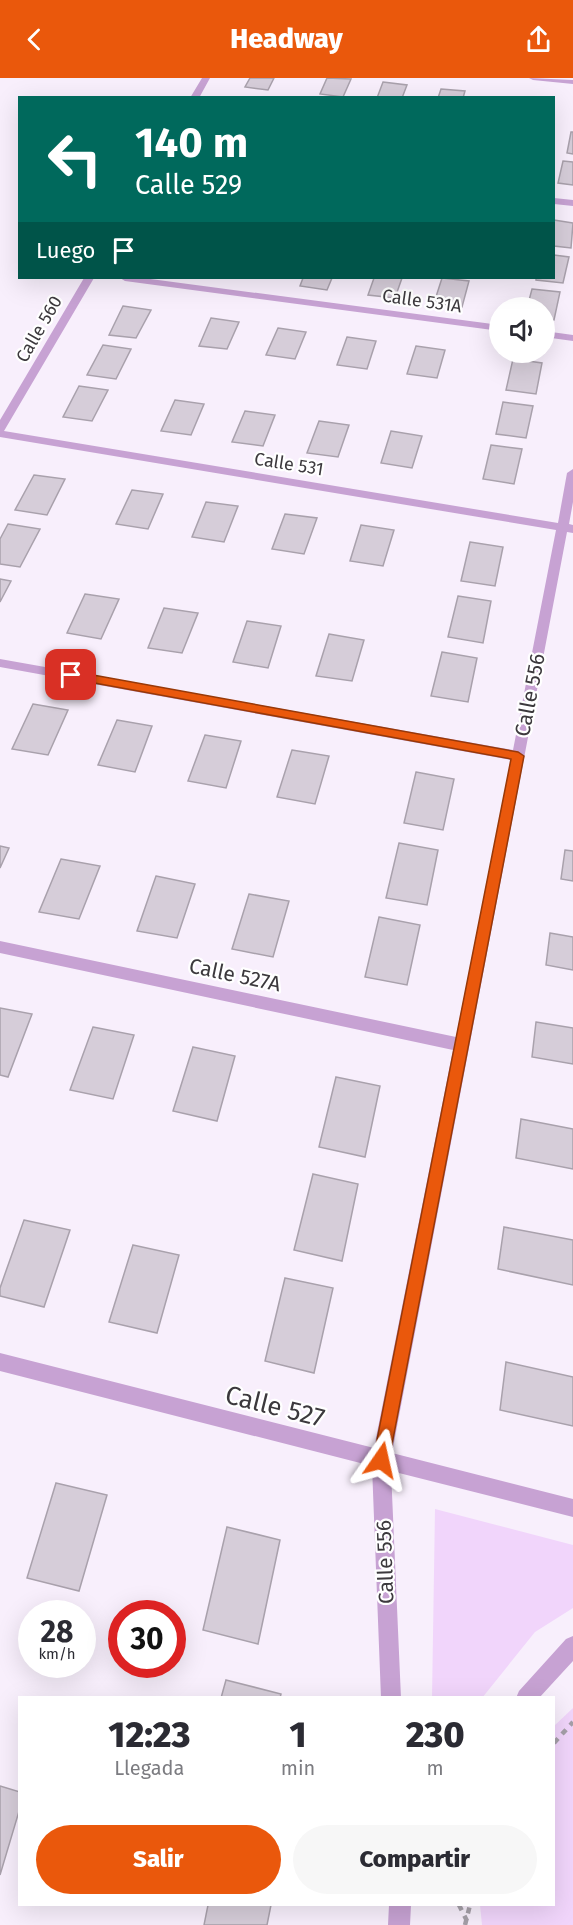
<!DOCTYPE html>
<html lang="es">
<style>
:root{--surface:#fff;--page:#f7f7f7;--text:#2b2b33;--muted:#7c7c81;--accent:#ea580c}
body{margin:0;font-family:"Fira Sans",sans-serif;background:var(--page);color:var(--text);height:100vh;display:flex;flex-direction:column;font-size:22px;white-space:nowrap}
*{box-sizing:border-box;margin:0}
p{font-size:20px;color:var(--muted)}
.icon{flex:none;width:33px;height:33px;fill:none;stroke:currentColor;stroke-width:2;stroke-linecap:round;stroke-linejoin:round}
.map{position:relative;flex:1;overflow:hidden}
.side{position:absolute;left:18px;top:1618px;width:537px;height:210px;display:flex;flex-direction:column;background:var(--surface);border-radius:0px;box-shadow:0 6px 24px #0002}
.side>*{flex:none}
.top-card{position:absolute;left:18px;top:18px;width:537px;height:183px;border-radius:0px;box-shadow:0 6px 24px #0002;background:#00695c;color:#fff;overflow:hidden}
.tools{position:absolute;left:489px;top:219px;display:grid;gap:12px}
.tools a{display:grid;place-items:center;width:66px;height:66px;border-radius:50%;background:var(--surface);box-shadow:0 6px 24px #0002;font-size:30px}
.speed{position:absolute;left:18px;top:1522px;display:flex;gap:12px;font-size:30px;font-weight:700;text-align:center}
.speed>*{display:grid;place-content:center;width:78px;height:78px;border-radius:50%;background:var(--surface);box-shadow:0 6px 24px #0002;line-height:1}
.speed small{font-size:15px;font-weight:400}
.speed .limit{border:9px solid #d22;background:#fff;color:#111}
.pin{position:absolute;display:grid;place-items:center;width:51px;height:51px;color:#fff;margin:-26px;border-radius:12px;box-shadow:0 3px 9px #0006}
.me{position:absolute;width:66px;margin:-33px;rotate:11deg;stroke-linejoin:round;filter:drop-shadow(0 0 4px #0008)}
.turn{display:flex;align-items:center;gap:21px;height:126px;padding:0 18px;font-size:27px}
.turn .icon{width:78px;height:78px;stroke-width:2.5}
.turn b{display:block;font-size:42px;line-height:51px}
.then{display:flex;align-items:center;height:57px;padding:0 18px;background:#0003;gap:12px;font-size:22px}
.eta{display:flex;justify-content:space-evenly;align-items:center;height:102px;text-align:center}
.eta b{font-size:36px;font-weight:800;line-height:42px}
.primary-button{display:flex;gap:12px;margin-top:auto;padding:12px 18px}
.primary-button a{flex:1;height:69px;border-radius:36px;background:var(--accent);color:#fff;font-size:24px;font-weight:800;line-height:69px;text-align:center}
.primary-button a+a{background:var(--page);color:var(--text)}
header{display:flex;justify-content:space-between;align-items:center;height:78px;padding:0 18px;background:var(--accent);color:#fff;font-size:27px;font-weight:800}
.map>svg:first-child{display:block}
.green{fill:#f1d5fb}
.building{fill:#d6cdd9;stroke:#a9a1ac;stroke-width:1.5}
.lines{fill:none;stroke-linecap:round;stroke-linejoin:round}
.path{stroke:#a59fa8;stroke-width:4.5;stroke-dasharray:6 6;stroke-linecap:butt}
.minor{fill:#c7a2d3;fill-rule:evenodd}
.route{fill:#ea580c;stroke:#983908;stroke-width:1.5}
.labels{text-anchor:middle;stroke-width:4.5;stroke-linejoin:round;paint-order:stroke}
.far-street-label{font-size:18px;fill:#3c393d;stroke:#fff}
.street-label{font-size:21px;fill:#3c393d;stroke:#fff}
.near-street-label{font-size:26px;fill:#3c393d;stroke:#fff}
</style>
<header><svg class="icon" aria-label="back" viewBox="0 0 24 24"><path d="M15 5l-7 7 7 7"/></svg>Headway<svg class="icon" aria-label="share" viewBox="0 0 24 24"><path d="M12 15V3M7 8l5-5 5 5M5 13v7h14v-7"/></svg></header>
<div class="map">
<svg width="573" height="1847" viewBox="0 0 573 1847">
<rect width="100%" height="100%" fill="#f8effc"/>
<!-- green -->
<path class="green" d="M435 1431 573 1467V1530L535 1554 482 1620H432Z
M573 1630V1847H482L480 1827H554V1648Z"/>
<!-- building -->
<path class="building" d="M250 0H274L268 12 245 9Z
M327 0 351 1 343 19 320 16Z
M383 4 407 7 402 20H377Z
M441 11 465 13 463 20H438Z
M571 54H573V76L567 75Z
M563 83 573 84V107L558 105Z
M554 142 573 145 571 170 554 168Z
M554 177 569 179 563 205 536 202V200H554Z
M303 200H332L327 212 300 208Z
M374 200H402L395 220 368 217Z
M442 200 469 203 462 229 434 225Z
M532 211 560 214 554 242 544 241V230H527Z
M123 228 151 232 136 260 109 257Z
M211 240 239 244 227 271 199 268Z
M278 250 306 254 295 281 266 277Z
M347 259 376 263 367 291 337 287Z
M103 267 131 271 116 301 87 297Z
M416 268 445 272 437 300 407 296Z
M513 281 542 285 536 316 506 312Z
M79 308 108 312 92 343 63 339Z
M175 322 204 326 191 357 161 353Z
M503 324 533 328 526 360 496 356Z
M245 333 275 337 263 368 232 364Z
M319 343 349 347 338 379 307 375Z
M391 353 422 358 412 390 381 385Z
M491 367 522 371 514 406 483 401Z
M34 397 65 401 47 437 15 432Z
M132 412 163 416 148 451 116 446Z
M206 424 238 428 224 464 192 459Z
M285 436 317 440 304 476 272 471Z
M8 446 40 451 20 489 0 486V461Z
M361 447 394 452 383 488 350 483Z
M470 464 503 469 495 508 461 503Z
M0 501 11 503 0 524Z
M85 516 119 521 101 561 67 555Z
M458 518 491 523 483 565 448 559Z
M164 530 198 535 182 575 148 570Z
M247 543 281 548 268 590 233 584Z
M329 556 364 562 352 603 316 598Z
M442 574 477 580 468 624 431 618Z
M33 626 68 632 48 677 12 671Z
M117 642 152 648 135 694 98 687Z
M205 657 241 663 226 710 188 703Z
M292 672 329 678 315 726 277 719Z
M416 694 454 701 443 752 404 745Z
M399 765 438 772 427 827 386 820Z
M0 768 9 770 0 790Z
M565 772 573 773V803L561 801Z
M61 781 100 788 79 841 39 834Z
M156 798 195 806 177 860 137 853Z
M249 816 289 823 273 879 232 871Z
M379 839 420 847 407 907 365 899Z
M550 855 573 859V892L546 887Z
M0 930 32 936 8 999 0 997Z
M536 944 573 950V986L532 979Z
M93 949 134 957 113 1021 70 1012Z
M193 969 235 978 217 1043 173 1033Z
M336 999 380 1008 365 1079 319 1069Z
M521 1041 573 1051V1091L516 1080Z
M313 1096 358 1106 342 1183 294 1172Z
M24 1142 70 1152 44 1229 0 1218V1210Z
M504 1149 573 1162V1207L498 1191Z
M133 1167 179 1177 157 1255 109 1244Z
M285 1200 333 1210 314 1295 265 1283Z
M506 1284 573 1299V1348L500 1332Z
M56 1405 107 1417 79 1513 27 1500Z
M227 1449 280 1462 258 1566 203 1552Z
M226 1602 281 1616 280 1620H221Z
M0 1708 20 1714V1730L0 1797Z
M208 1827H271L267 1847H204Z"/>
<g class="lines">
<!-- path -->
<path class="path" d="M554 1665 573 1644
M459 1827 469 1847
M465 1847 470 1827"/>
<!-- minor -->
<path class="minor" d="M202 0H210L199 20H190Z
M529 0 573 2V6L533 2Z
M554 120 573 122V128L554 126Z
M84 200H94L4 353 558 445 567 395 573 391V424L569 446 573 447V455L567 454 392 1375 573 1421V1439L391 1393 401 1620H381L372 1388 0 1293V1275L374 1370 453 972 0 875V863L456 959 511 682 0 589V581L513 672 556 452 0 359V342Z
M120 200H143L500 247V253L125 203Z
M544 253 573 257V263L544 259Z
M573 1558V1583L539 1620H516L519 1613 566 1561Z
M389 1827H411L410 1847H388Z"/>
</g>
<!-- route -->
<path class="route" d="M71 593 518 674 524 678 389 1382 387 1388 381 1390 375 1388 373 1382 511 681 67 600V594Z"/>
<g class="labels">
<!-- far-street labels -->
<g class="far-street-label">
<text transform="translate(422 223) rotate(8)" y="6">Calle 531A</text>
<text transform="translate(39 251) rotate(-60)" y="6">Calle 560</text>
<text transform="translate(289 386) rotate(9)" y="6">Calle 531</text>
</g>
<!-- street labels -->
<g class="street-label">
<text transform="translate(530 617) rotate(-79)" y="7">Calle 556</text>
<text transform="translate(235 897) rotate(12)" y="7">Calle 527A</text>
<text transform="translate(385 1484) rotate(-92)" y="7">Calle 556</text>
</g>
<!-- near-street labels -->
<g class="near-street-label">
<text transform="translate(275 1328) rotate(14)" y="9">Calle 527</text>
</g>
</g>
</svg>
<div class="tools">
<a><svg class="icon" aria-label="sound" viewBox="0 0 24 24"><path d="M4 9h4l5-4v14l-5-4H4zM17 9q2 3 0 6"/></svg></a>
</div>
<div class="speed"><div>28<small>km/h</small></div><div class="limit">30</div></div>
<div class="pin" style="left:71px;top:597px;background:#d93025"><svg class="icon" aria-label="arrive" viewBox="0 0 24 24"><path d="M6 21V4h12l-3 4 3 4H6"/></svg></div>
<svg class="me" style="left:381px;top:1382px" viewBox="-20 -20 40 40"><path d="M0-17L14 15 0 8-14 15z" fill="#ea580c" stroke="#fff" stroke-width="4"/></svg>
<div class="top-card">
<div class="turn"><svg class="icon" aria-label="left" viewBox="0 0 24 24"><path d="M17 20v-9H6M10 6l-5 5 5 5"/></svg><div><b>140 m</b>Calle 529</div></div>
<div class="then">Luego<svg class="icon" aria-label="arrive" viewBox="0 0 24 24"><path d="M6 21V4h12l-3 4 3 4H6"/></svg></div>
</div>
<section class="side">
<div class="eta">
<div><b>12:23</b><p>Llegada</p></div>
<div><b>1</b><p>min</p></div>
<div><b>230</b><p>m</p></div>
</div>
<div class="primary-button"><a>Salir</a><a>Compartir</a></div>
</section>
</div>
